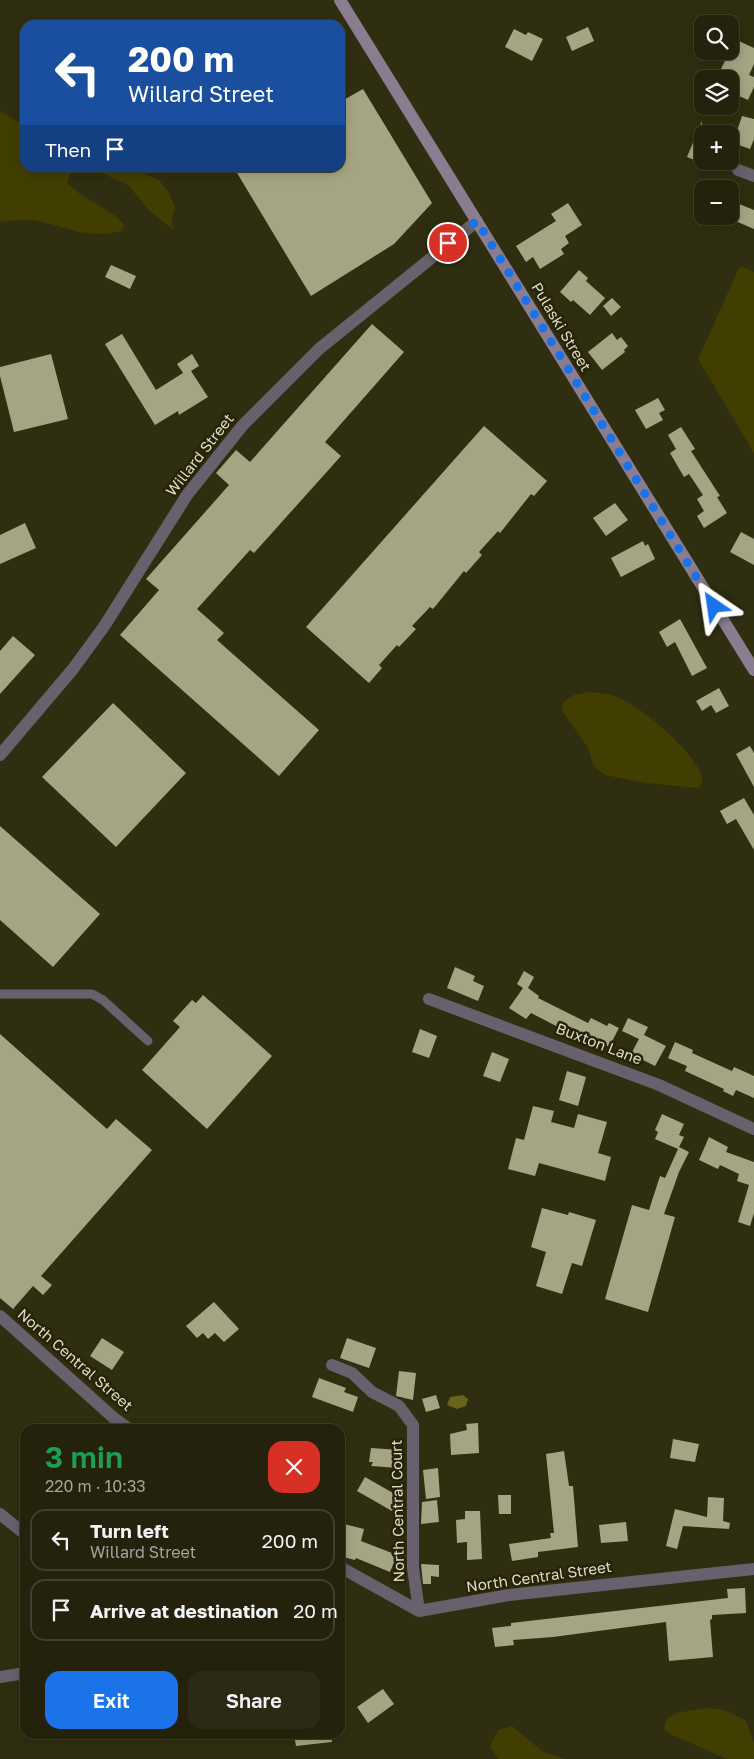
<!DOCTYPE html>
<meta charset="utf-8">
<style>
:root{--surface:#24220c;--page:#2c2a15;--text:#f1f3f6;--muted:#a3a49d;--line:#413f2d;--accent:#1a73e8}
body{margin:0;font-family:"Golos Text",sans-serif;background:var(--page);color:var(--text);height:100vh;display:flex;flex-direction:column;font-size:19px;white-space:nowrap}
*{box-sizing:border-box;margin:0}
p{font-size:16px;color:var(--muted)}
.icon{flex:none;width:28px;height:28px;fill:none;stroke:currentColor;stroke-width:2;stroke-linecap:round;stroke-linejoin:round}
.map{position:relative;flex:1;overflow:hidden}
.drawer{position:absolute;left:20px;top:1424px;width:325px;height:315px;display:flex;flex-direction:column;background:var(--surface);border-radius:15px;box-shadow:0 2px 12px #0003,0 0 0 1px var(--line)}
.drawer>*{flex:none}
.hud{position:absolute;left:20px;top:20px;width:325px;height:152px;border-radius:15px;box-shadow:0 2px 12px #0003,0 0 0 1px var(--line);background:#1a4fa0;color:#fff;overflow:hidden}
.buttons{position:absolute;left:694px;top:15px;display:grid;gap:10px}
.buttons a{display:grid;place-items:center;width:45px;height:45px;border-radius:10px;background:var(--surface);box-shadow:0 2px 12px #0003,0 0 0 1px var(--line);font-size:25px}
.pin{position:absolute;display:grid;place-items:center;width:42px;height:42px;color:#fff;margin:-21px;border:2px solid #fff;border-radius:50%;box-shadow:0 1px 5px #0007}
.me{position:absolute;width:55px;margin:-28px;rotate:328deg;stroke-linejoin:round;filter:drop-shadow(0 0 4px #0008)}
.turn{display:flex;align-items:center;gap:18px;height:105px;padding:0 25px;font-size:22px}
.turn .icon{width:65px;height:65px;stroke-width:2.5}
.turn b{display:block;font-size:35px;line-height:42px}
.then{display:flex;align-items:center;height:48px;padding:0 25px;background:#0003;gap:10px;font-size:19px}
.round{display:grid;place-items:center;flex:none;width:52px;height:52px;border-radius:15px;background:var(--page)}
.headline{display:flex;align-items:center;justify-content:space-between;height:85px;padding:0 25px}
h1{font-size:30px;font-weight:600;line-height:38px;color:#1e9e55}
.button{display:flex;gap:10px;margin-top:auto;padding:10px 25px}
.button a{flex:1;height:58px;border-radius:15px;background:var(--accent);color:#fff;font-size:20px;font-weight:600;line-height:58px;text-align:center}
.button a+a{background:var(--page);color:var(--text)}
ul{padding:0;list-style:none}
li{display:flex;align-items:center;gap:15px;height:62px;margin:0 10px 8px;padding:0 15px;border:2px solid var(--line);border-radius:15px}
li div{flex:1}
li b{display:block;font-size:19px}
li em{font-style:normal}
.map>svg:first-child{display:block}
.green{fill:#423e02}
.water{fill:#68641e}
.building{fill:#a6a583}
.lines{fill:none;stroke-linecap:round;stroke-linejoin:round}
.lane{stroke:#68606c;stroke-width:9}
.street{stroke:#68606c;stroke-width:12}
.secondary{stroke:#8a7d90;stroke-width:12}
.route{stroke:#1a73e8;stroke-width:9;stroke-dasharray:0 16.2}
.labels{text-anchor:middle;stroke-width:5;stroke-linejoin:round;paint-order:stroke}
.street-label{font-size:15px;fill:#dddccb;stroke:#262405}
</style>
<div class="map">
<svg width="754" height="1759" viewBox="0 0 754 1759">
<rect width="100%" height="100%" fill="#302e10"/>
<!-- green -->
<path class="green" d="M0 111 25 126V168H127L158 179 168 191 175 207 172 218 173 230 148 209 128 185 100 172 81 171 70 173 67 183C83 200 108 207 124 224L122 231C83 240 66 225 31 220 21 219 10 221 0 222Z
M740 266 754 272V453L698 359Z
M589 692C596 693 605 693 612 695 639 703 697 753 703 780L699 788 646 783 605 775 594 766 587 746 562 711 563 702 574 695Z
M705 1708 725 1710 746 1721 754 1743V1759H727L670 1734 664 1729 667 1719 676 1713Z
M512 1726 543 1752 565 1759H499L490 1747 498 1730Z"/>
<!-- water -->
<path class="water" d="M463 1395 468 1399 466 1406 457 1409 447 1405 450 1397Z"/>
<!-- building -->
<path class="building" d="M588 27 594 41 572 51 566 37Z
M514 29 526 35 528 32 543 39 532 61 505 47Z
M730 37 754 48V64L749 75 754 77V87L748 100 730 92V79H716L730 51Z
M363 89 432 203 394 244 311 296 234 168H340V102Z
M742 116 754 119V139L750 149 733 143Z
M702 121V163L687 157Z
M568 203 582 225 565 236 569 243 561 249 564 254 540 269 533 257 526 262 516 246 556 221 551 214Z
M739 204 754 210V229L733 220Z
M111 265 136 276 130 289 105 277Z
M579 270 588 278 586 281 605 298 590 315 573 300 571 302 560 292Z
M612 298 621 307 611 316 603 306Z
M372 324 404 352 325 442 341 456 254 553 250 550 197 609 224 633 217 640 319 730 279 776 120 635 159 590 146 579 229 485 216 473 236 450 250 462Z
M612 333 617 340 621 337 628 346 624 350 625 352 602 370 588 352Z
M122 334 156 390 183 373 177 364 192 354 199 366 191 371 208 397 179 415 178 411 155 425 105 344Z
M51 354 68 419 14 432 0 376V367Z
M658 398 665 410 659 413 663 420 646 429 635 410Z
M484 426 547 481 534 496 531 494 500 533 498 531 479 552 482 555 466 573 464 571 433 609 430 607 412 626 416 629 399 647 397 645 379 665 382 668 369 683 306 627Z
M681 427 695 449 691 451 720 496 717 497 727 513 704 528 697 516 704 511 697 499 703 495 689 474 684 477 670 453 676 449 668 435Z
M615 503 628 520 606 536 593 518Z
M25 523 36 548 0 564V535Z
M741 532 754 539V565L730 552Z
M643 541 645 546 648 544 655 559 621 577 611 558Z
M680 619 707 668 692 676 675 642 667 647 659 632Z
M13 636 35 655 0 694V651Z
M719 688 729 706 716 713 711 705 702 711 696 701Z
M113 703 186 773 116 847 42 777Z
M750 746 754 753V787L736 754Z
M744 798 754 815V850L736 819 727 824 720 811Z
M0 826 100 914 53 967 0 920Z
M455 967 475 976 473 981 484 986 478 1001 447 988Z
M524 971 534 977 528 988 539 996 538 998 588 1023 591 1018 607 1026 609 1023 619 1028 609 1047 568 1026 566 1031 531 1013 526 1019 509 1008 523 988 517 984Z
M203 995 272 1056 207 1129 142 1070 180 1027 173 1021 192 1000 196 1003Z
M628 1018 648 1027 644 1035 666 1046 655 1066 631 1054 639 1039 622 1031Z
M420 1029 437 1036 429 1058 412 1052Z
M0 1034 107 1129 116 1119 152 1150 41 1276 52 1285 43 1295 33 1286 13 1309 0 1298Z
M675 1042 693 1050 692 1053 732 1071 734 1067 754 1076V1098L736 1090 733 1096 723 1091 724 1089 685 1071 687 1066 668 1058Z
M492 1052 509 1059 500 1082 483 1076Z
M567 1071 586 1077 578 1106 559 1100Z
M533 1106 554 1111 551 1122 574 1128 578 1114 607 1122 598 1153 611 1157 605 1181 539 1163 535 1176 508 1169 516 1138 524 1140Z
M662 1114 684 1124 679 1135 684 1137 679 1147 689 1152 679 1172 664 1214 675 1217 648 1312 605 1299 632 1205 649 1210 660 1176 665 1178 678 1149 655 1139 658 1132 655 1130Z
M709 1137 728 1147 726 1152 754 1162V1213L750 1226 738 1222 749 1185 737 1181 739 1174 720 1165 718 1169 699 1160Z
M542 1208 568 1215 569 1212 596 1220 582 1266 572 1263 562 1294 536 1286 546 1252 531 1247Z
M214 1302 239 1329 224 1342 215 1333 208 1339 203 1333 197 1338 186 1326Z
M102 1338 124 1352 112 1370 90 1356Z
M347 1338 376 1348 369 1368 340 1358Z
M399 1371 416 1373 413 1400 396 1396Z
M319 1378 346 1388 344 1392 358 1397 353 1412 312 1397Z
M436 1395 440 1408 426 1412 422 1399Z
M478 1423 479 1453 451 1455 450 1434 467 1430 466 1424Z
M673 1439 699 1444 695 1462 670 1458Z
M371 1448 399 1450 398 1468 371 1466 373 1462H369Z
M564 1451 569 1486H573L578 1547 538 1552V1557L512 1561 509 1544 551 1538 550 1533H554L546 1454Z
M438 1468 440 1497 426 1499 423 1470Z
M365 1477 400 1497 392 1511 357 1491Z
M498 1495H511V1514H499Z
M708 1497 724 1498 723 1521 730 1523 729 1529 683 1526 677 1549 666 1546 675 1509 707 1517Z
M437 1500 439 1522 421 1524 422 1502Z
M465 1511H480L482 1559 467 1560V1542L457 1543 456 1520 465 1519Z
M626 1522 628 1541 601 1543 599 1525Z
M344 1524 364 1529 361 1541 397 1555 390 1572 356 1558 355 1560 343 1557 346 1547 340 1545V1538Z
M421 1564 439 1565V1577L431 1576V1584H423Z
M745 1588 746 1613 712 1615V1619L710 1620 713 1657 669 1661 666 1622 553 1637 513 1640 514 1645 495 1647 492 1628 511 1626V1623L728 1598 727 1589Z
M383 1689 394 1704 368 1723 357 1707Z
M294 1734H331L332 1742 296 1746Z"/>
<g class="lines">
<!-- lane -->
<path class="lane" d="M0 994H92L103 1000 148 1041"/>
<!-- street -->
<path class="street" d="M738 170 754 176
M0 755 73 669 105 625 187 495 243 425 319 349 477 221
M429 999 659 1085 754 1129
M0 1316 115 1419 129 1429
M332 1365 352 1373 372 1392 399 1406 413 1425V1568L419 1611
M0 1514 25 1534
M340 1567 419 1611 509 1595 754 1569
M0 1677 25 1673"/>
<!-- secondary -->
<path class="secondary" d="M340 0 754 670"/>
</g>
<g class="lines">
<!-- route -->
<path class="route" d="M448 243 477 221 714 606"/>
</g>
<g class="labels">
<!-- street labels -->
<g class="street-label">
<text transform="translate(561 327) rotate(59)" y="5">Pulaski Street</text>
<text transform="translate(200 455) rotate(-52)" y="5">Willard Street</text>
<text transform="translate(599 1044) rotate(21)" y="5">Buxton Lane</text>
<text transform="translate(75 1360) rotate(41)" y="5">North Central Street</text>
<text transform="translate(398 1511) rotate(-91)" y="5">North Central Court</text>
<text transform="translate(539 1577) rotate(-8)" y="5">North Central Street</text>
</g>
</g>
</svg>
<div class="buttons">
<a><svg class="icon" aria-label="search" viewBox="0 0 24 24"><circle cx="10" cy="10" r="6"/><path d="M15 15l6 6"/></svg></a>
<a><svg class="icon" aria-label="layers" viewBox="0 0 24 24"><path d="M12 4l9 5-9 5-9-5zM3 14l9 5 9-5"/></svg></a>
<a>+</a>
<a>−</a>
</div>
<div class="pin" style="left:448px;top:243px;background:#d93025"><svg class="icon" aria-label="arrive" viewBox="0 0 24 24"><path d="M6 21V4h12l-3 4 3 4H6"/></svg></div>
<svg class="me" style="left:714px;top:606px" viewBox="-20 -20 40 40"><path d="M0-17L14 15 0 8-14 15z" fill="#1a73e8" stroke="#fff" stroke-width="4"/></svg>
<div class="hud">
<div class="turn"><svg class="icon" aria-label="left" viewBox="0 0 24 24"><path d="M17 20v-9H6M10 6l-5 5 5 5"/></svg><div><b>200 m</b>Willard Street</div></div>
<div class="then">Then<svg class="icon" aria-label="arrive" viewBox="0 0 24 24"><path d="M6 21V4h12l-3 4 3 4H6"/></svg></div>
</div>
<section class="drawer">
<div class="headline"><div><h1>3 min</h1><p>220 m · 10:33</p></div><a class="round" style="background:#d93025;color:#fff"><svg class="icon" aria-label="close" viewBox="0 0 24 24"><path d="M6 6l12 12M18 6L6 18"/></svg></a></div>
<ul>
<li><svg class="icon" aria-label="left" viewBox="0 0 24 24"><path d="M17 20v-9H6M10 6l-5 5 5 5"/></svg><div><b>Turn left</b><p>Willard Street</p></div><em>200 m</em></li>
<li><svg class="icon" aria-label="arrive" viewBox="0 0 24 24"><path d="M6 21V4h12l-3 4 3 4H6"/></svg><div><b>Arrive at destination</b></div><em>20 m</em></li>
</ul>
<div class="button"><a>Exit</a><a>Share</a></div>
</section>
</div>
